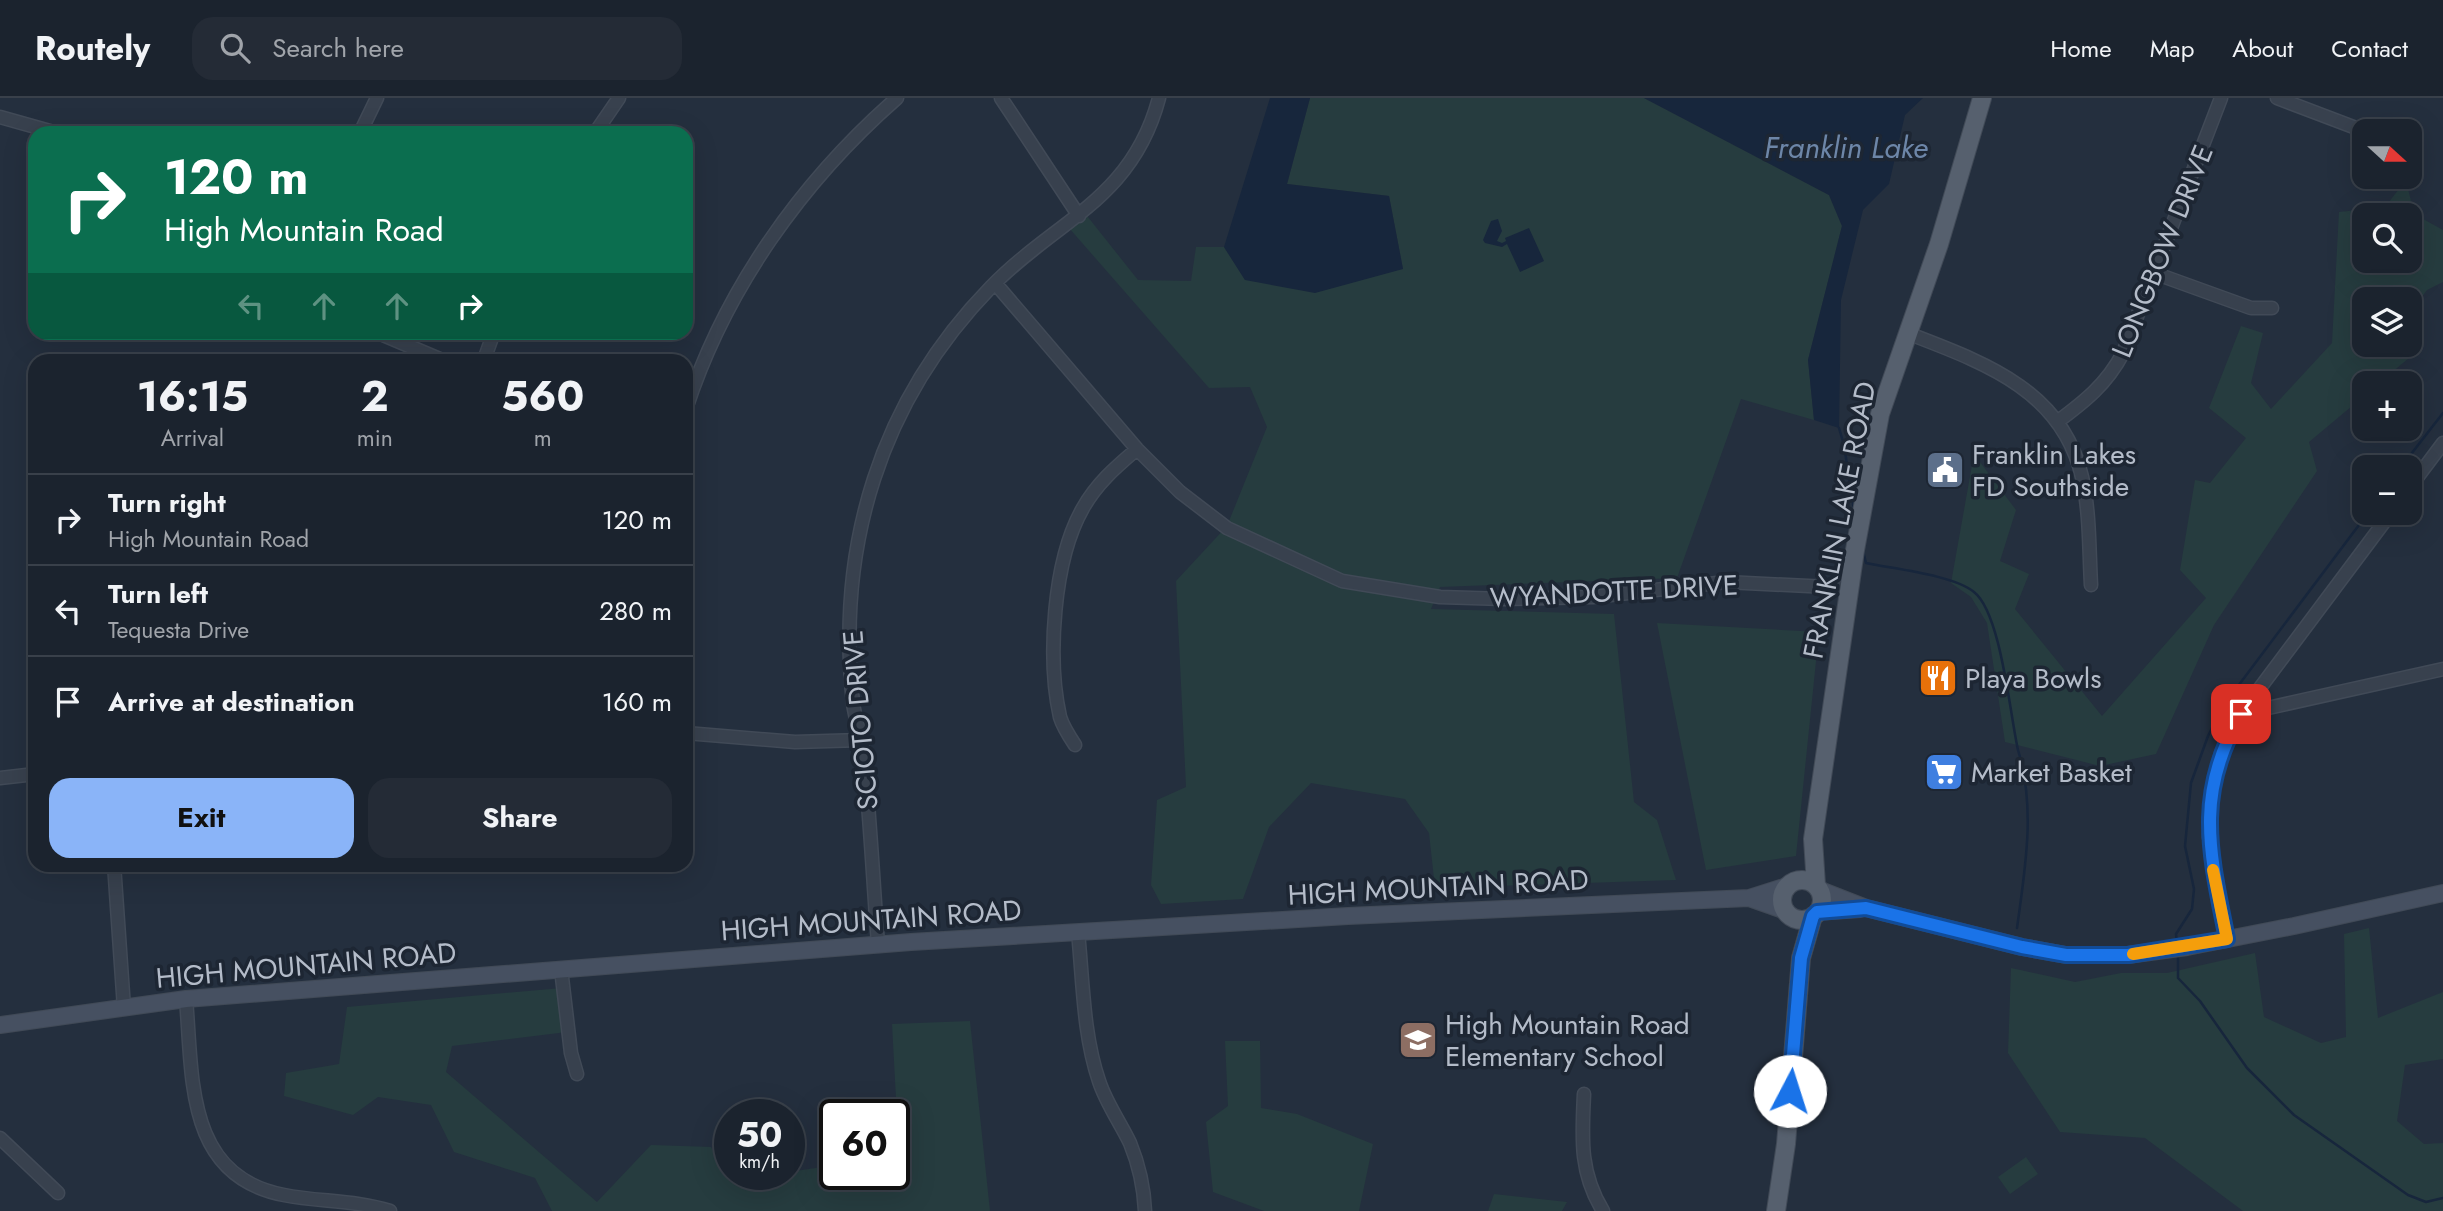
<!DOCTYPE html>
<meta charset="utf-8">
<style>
:root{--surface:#1b232e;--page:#242b36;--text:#f1f3f6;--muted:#a0a4aa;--line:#39404a;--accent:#8ab4f8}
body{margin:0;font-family:Jost,sans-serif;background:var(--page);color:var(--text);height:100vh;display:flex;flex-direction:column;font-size:26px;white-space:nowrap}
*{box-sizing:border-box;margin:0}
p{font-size:23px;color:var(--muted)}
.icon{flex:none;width:38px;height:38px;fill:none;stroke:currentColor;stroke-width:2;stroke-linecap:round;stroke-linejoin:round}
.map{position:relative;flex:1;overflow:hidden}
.sheet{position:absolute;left:28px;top:256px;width:665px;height:518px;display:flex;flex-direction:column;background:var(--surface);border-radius:21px;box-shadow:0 7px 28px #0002,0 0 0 2px var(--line)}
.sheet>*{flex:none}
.guide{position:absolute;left:28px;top:28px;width:665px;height:214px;border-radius:21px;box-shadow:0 7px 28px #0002,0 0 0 2px var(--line);background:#0b6e4f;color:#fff;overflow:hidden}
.needle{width:46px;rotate:111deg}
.buttons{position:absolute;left:2352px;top:21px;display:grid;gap:14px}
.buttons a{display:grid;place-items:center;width:70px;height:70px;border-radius:14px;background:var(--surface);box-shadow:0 7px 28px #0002,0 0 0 2px var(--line);font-size:35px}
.speed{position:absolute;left:714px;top:1001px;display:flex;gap:14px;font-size:35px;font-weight:700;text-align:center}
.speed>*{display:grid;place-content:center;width:91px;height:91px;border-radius:50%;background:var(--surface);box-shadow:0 7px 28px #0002,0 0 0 2px var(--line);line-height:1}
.speed small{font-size:18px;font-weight:400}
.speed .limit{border:4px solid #111;border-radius:10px;background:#fff;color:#111}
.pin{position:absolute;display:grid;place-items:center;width:60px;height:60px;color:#fff;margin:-30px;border-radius:14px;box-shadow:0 4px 10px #0006}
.me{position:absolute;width:77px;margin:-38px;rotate:5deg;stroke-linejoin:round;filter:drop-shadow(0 0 5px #0008)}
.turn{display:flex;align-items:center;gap:24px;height:147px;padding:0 21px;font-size:32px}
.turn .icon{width:91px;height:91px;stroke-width:2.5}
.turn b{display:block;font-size:49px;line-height:60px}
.lanes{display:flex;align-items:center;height:66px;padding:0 21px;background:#0003;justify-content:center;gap:35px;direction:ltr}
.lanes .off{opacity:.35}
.eta{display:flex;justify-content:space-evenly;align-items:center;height:119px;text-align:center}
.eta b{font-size:42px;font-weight:700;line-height:49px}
.primary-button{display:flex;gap:14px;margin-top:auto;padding:14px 21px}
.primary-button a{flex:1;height:80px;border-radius:21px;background:var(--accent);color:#111;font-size:28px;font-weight:700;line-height:80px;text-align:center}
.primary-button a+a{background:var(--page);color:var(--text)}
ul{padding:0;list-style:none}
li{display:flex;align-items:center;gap:21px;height:91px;padding:0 21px;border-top:2px solid var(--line)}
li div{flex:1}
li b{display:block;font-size:26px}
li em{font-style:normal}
header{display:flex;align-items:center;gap:42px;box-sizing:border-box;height:98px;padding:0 35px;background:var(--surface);border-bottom:2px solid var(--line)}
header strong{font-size:33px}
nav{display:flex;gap:38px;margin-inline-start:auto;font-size:24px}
.search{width:490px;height:63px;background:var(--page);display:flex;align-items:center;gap:18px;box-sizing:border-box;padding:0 24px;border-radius:21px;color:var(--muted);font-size:26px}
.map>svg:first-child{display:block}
.green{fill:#263c3f;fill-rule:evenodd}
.water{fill:#17263c}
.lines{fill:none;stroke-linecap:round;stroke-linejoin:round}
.stream{stroke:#17263c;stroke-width:2.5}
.minor-casing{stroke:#414a57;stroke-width:15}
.secondary-casing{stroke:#414a57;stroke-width:18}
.primary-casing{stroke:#414a57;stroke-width:20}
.minor{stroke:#38414e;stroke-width:12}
.secondary{stroke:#465061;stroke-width:16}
.primary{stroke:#56606e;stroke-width:18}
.route-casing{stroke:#114b97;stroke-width:18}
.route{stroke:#1a73e8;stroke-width:12}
.slow{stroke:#f59e0b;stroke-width:12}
.labels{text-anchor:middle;stroke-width:7;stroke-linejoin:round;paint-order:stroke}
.street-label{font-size:28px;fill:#b4bcc9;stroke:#1d2633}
.poi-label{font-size:28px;fill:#b4bcc9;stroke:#1d2633;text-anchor:start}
.water-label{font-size:30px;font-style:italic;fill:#6d86a8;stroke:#1d2633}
</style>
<header>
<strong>Routely</strong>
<div class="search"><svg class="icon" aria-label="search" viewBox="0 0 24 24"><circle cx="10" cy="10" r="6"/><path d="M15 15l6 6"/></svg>Search here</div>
<nav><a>Home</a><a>Map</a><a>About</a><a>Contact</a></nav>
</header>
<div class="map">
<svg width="2443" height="1113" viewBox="0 0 2443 1113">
<rect width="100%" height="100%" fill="#242f3e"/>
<!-- green -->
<path class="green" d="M1310 0H1644L1829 97 1842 128 1808 262 1814 322 1741 301 1677 480 1440 489 1431 511 1614 516 1634 704 1657 722 1676 782 1435 790 1429 735 1405 701 1311 685 1269 729 1243 801 1161 806 1151 787 1157 702 1186 689 1176 483 1227 428 1267 329 1250 289 1209 290 1062 122 1080 109 1138 182 1191 183 1196 149H1224L1245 182 1403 171 1389 98 1287 86Z
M2406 82 2414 116 2443 132V184L2427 192 2410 215V201H2364V247H2401L2409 260 2379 285H2364V298L2309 344 2317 373 2214 527 2156 656 2100 668 2005 644 1987 525 1971 499 1951 485 1974 356 2016 412 2000 463 2029 476 2015 511 2102 618 2206 500 2180 472 2195 382 2210 385 2246 340 2209 310 2241 228 2263 235 2251 285 2271 311 2332 245 2339 114 2385 109ZM2410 117V163H2364V117Z
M1657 525 1819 534 1796 758 1706 772Z
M2369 830 2378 920 2443 894V961L2405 967 2397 1023 2424 1046 2443 1045V1113H2243L2145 1040 2060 1034 2008 955 2011 870 2075 884 2121 875H2167L2255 855 2264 919 2321 945 2346 939 2344 836Z
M562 890 567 934 452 948 446 974 597 1104 651 1047 711 1049 730 1084 789 1076V1074L835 1067V1076H894V1057L899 1056 892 926 970 923 990 1113H552L535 1080 454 1054 431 1007 378 999 353 1017 284 998 286 975 339 966 347 909Z
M1225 943H1260L1261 1010 1297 1016 1373 1046 1359 1113H1264L1213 1094 1206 1024 1228 1008Z
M2026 1059 2038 1076 2010 1096 1998 1079Z
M1494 1096 1567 1104 1562 1113H1488Z"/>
<!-- water -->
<path class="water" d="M1270 0H1310L1287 86 1389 98 1403 171 1315 195 1245 182 1224 149Z
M1644 0H1923L1905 17 1889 86 1863 112 1841 202 1839 330 1814 322 1808 262 1842 128 1829 97Z
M1498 121 1502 133 1497 143 1502 145 1506 143 1505 140 1529 130 1544 163 1520 174 1507 146 1502 149 1485 145 1483 142 1491 123Z"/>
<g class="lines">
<!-- stream -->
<path class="stream" d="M1839 330 1844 347 1854 412
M2401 369 2443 315
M1863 453 1866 465C1894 471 1953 477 1974 494 2001 515 2010 617 2018 652 2036 710 2025 771 2017 830
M2177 845 2176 836 2192 811 2194 791 2185 748 2191 685 2208 638 2223 608 2368 415
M2178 855V880L2200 903 2247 970 2294 1017 2408 1097 2426 1104 2443 1100"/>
<!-- minor casing -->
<g class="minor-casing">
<path id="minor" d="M1001 0 1079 118
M2277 0 2364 33
M0 19 57 35
M360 35 377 0
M595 35 619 0
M2410 51 2413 52
M2154 175 2251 210H2272
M995 185 1137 351 1180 394 1227 430 1342 483 1440 499 1504 501 1593 499 1726 484 1849 490
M376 234 442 262
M1907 235C1982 264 2062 291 2082 379 2090 414 2089 451 2091 487
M484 262 494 234
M686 311C725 191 802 83 897 0
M2057 324C2084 304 2107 286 2123 255L2221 0
M2410 389 2443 345
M2241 616 2443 571
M686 635 795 644 861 642
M1075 647C1069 638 1063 629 1060 619 1047 561 1053 462 1083 410 1097 385 1116 369 1137 351
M0 680 35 676
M114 766 124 910
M1078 834C1083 883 1083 936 1099 983 1106 1005 1120 1024 1130 1045 1139 1067 1144 1090 1145 1113
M2227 841 2209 739 2212 691 2221 656 2245 610 2391 415
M878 846C873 782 870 716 863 652 861 636 855 621 853 605 836 448 880 303 991 189 1056 122 1132 102 1159 0
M561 871 571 955 577 976
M186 901C193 980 185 1078 284 1097 319 1104 356 1102 390 1113
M1584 996C1582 1039 1579 1074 1603 1113
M0 1040 58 1095"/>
</g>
<!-- secondary casing -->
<g class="secondary-casing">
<path id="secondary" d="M1820 792 1866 810 2022 849 2066 857H2128L2187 849 2294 828 2443 795
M1749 800 1786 813
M1817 814 1860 811
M0 927 186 901 911 844 1348 818 1749 800 1787 788"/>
</g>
<!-- primary casing -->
<g class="primary-casing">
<path id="primary" d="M1782 802a20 20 0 1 1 40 0a20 20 0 1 1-40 0Z
M1816 787 1813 741 1855 452 1880 316 1939 146 1982 0
M1776 1113 1786 1046 1801 860 1813 818"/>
</g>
<!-- minor -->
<use href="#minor" class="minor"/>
<!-- secondary -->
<use href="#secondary" class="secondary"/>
<!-- primary -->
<use href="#primary" class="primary"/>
</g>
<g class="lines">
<!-- route casing -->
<g class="route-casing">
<path id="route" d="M1790 993 1801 860 1813 818 1817 814 1866 810 2022 849 2066 857H2128L2227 841C2210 755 2194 697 2241 616"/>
</g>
<!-- route -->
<use href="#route" class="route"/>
<!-- slow -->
<path class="slow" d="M2133 856 2227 841 2213 772"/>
</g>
<!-- icons -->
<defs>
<g id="civic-square" transform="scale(2.0125)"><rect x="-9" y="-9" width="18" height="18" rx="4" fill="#5c6f8a" stroke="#1d2633"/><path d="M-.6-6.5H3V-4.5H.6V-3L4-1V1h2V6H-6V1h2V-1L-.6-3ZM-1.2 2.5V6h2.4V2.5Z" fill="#fff"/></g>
<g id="restaurant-square" transform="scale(2.0125)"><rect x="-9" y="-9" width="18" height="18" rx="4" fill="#e8710a" stroke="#1d2633"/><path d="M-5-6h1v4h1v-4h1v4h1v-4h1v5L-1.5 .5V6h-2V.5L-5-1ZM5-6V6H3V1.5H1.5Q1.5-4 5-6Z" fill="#fff"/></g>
<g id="supermarket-square" transform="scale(2.0125)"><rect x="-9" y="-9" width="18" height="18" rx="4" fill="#3f7fe0" stroke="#1d2633"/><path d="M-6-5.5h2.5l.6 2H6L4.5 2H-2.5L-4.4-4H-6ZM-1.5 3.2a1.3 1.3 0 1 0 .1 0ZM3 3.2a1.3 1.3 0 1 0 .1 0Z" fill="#fff"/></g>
<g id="school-square" transform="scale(2.0125)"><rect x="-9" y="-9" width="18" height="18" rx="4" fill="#8d6e63" stroke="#1d2633"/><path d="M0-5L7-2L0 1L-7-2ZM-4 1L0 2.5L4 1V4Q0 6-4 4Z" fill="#fff"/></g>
</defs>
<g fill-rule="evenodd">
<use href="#civic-square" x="1945" y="372"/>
<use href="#restaurant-square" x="1938" y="580"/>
<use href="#supermarket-square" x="1944" y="674"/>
<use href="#school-square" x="1418" y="942"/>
</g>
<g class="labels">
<!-- street labels -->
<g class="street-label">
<text transform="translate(2162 153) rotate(-68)" y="10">LONGBOW DRIVE</text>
<text transform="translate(1839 422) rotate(-79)" y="10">FRANKLIN LAKE ROAD</text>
<text transform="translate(1614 493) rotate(-3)" y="10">WYANDOTTE DRIVE</text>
<text transform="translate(860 622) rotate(-95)" y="10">SCIOTO DRIVE</text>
<text transform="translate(1438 789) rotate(-3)" y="10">HIGH MOUNTAIN ROAD</text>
<text transform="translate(871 822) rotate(-4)" y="10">HIGH MOUNTAIN ROAD</text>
<text transform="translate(306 867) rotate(-5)" y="10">HIGH MOUNTAIN ROAD</text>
</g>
<!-- poi labels -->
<g class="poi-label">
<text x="1972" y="366">Franklin Lakes<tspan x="1972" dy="32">FD Southside</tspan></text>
<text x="1965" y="590">Playa Bowls</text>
<text x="1971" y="684">Market Basket</text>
<text x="1445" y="936">High Mountain Road<tspan x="1445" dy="32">Elementary School</tspan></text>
</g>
<!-- water labels -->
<g class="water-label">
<text x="1846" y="60">Franklin Lake</text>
</g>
</g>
</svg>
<div class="buttons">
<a><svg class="needle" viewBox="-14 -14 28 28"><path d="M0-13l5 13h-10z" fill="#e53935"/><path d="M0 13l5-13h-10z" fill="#a0a4aa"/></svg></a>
<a><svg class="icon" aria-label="search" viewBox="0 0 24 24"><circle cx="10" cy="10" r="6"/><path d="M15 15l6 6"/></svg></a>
<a><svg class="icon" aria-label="layers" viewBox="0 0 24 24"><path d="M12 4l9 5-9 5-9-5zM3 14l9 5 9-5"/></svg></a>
<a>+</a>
<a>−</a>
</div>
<div class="speed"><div>50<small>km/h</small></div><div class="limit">60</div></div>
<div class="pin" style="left:2241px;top:616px;background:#d93025"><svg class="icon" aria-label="arrive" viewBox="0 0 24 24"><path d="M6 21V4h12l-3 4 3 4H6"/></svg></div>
<svg class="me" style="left:1790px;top:993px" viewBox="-20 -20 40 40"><circle r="19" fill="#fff"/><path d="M0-13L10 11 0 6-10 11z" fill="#1a73e8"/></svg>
<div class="guide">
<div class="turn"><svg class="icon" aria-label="right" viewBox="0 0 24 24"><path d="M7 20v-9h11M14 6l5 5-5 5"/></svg><div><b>120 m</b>High Mountain Road</div></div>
<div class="lanes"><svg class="icon off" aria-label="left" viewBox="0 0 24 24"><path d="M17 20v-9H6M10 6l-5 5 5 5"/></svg><svg class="icon off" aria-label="ahead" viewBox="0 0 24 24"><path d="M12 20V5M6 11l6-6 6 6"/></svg><svg class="icon off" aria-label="ahead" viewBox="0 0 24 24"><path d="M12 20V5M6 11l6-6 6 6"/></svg><svg class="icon" aria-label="right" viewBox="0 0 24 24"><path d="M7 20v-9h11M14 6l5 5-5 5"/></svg></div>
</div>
<section class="sheet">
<div class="eta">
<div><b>16:15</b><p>Arrival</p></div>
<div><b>2</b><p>min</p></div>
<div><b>560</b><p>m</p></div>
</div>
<ul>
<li><svg class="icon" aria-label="right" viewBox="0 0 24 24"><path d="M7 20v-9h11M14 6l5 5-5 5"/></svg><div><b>Turn right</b><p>High Mountain Road</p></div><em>120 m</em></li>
<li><svg class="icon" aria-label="left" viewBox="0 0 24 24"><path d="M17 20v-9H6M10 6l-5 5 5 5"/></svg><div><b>Turn left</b><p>Tequesta Drive</p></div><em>280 m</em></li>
<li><svg class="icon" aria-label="arrive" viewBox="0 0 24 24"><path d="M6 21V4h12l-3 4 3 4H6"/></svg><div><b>Arrive at destination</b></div><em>160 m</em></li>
</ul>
<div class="primary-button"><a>Exit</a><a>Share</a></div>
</section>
</div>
